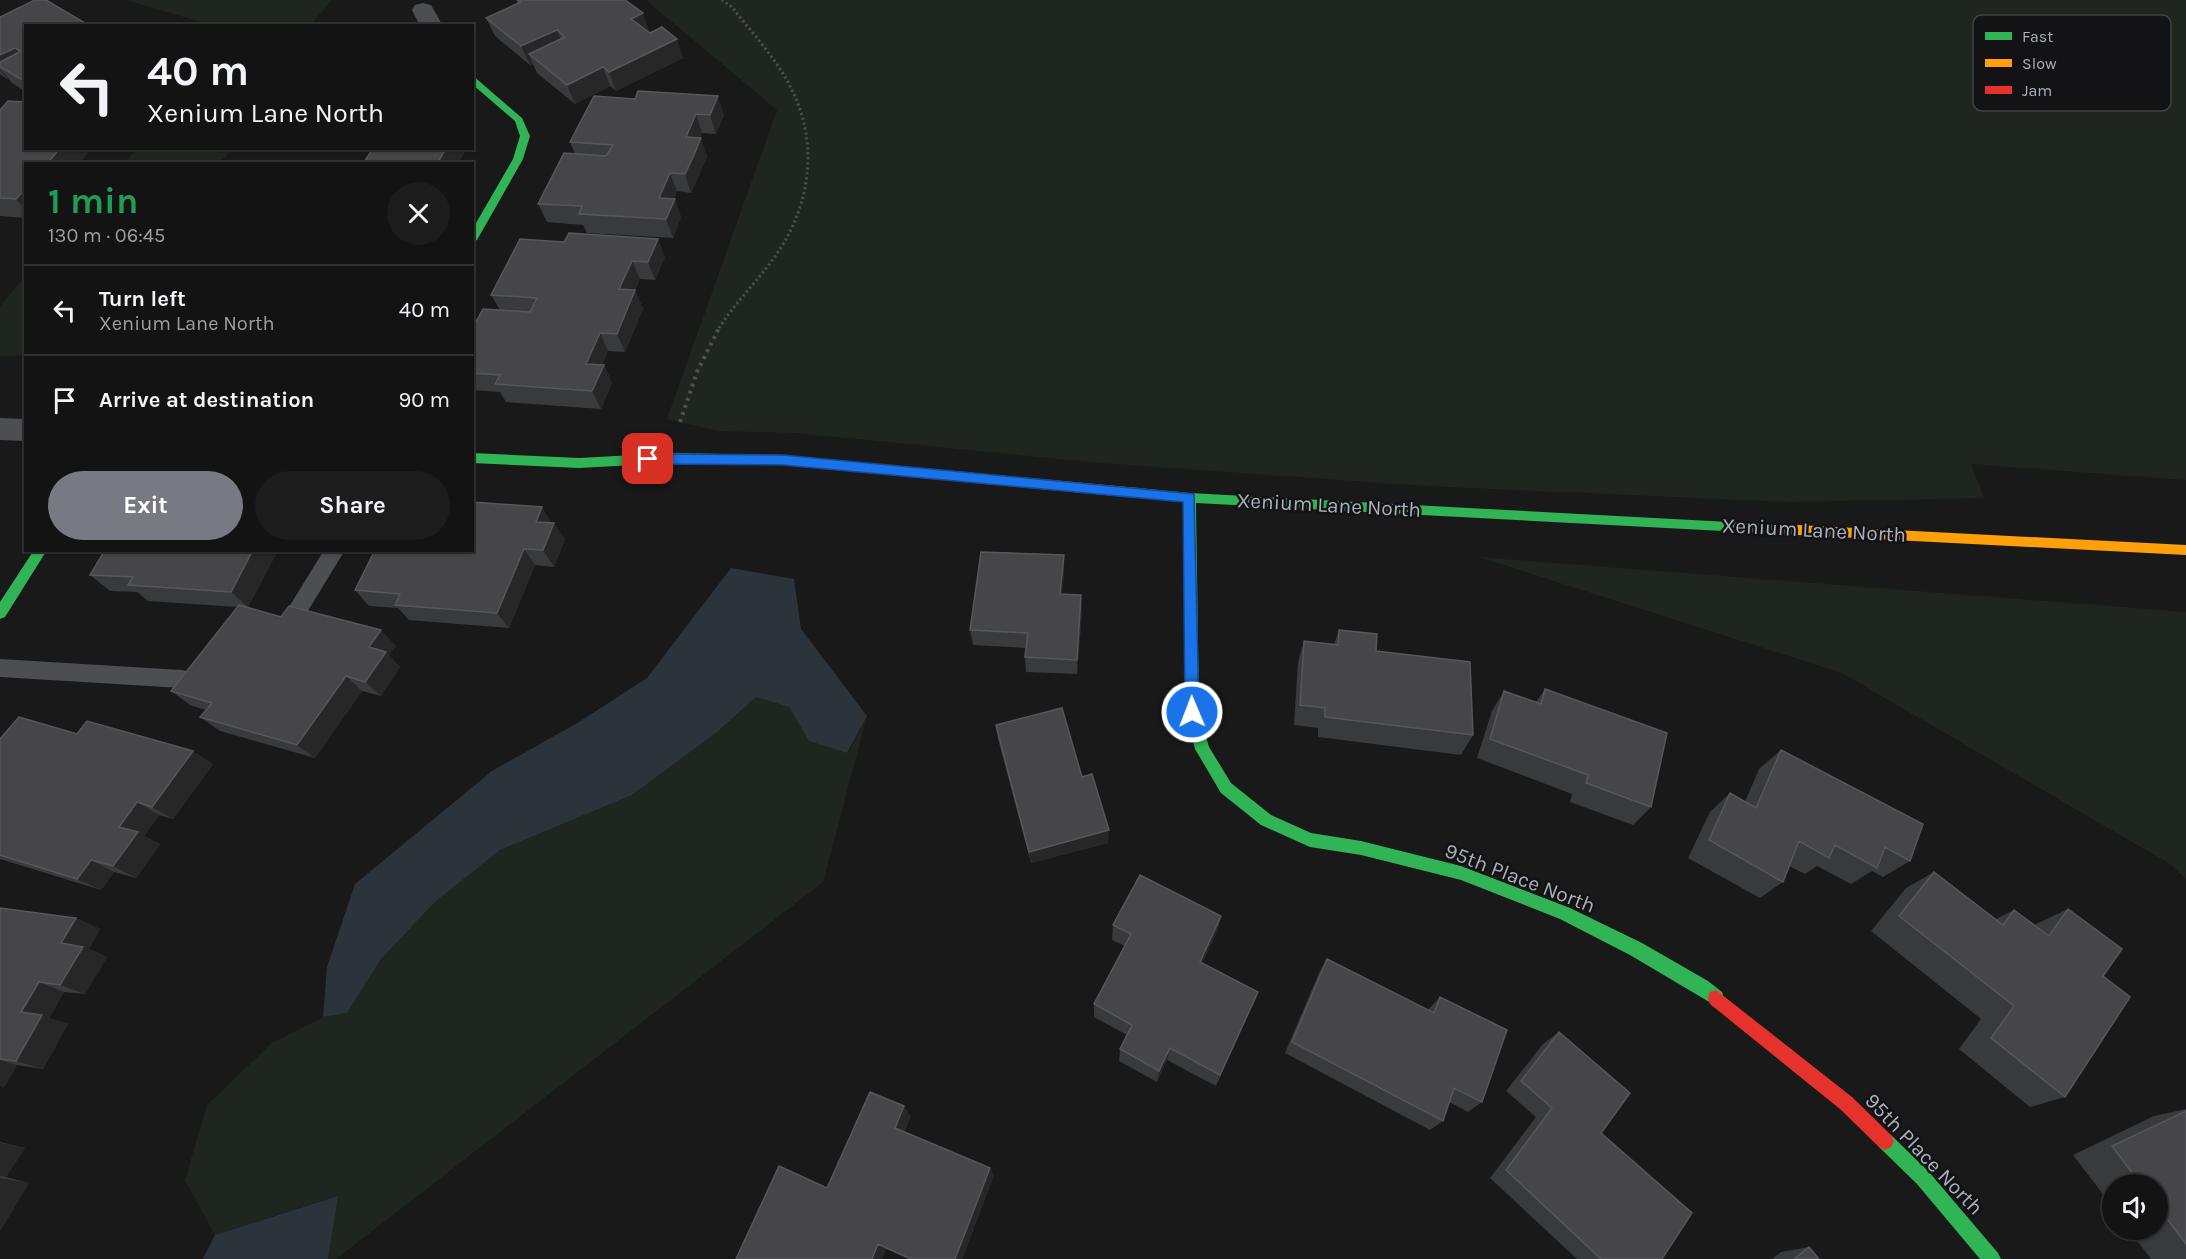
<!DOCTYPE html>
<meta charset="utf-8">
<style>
:root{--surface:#131313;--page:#1c1c1c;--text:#f1f3f6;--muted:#9d9ea0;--line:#323233;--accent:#777a82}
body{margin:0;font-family:Karla,sans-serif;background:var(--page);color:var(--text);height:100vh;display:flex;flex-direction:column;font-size:22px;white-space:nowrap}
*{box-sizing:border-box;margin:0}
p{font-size:20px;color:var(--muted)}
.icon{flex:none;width:33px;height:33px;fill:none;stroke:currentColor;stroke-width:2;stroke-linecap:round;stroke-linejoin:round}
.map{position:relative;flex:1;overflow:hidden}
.drawer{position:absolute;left:24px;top:162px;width:450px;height:390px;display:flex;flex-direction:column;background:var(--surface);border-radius:0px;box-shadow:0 2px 4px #0004,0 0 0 2px var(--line)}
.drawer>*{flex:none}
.top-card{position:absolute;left:24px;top:24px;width:450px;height:126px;border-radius:0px;box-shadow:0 2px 4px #0004,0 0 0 2px var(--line);background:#131313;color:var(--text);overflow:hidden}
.controls{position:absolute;left:2102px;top:1174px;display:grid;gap:12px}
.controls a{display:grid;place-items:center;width:66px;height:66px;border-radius:50%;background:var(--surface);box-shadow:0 2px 4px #0004,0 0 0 2px var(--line);font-size:30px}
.pin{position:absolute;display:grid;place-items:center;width:51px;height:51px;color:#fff;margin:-26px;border-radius:12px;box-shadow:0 3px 9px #0006}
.me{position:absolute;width:66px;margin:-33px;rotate:359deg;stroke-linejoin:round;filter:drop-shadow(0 0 4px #0008)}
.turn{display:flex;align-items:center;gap:21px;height:126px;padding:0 24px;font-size:27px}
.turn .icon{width:78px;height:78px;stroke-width:2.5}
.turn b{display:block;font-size:42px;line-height:51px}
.round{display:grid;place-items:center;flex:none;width:63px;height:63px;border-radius:32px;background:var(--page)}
.summary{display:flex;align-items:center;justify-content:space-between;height:102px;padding:0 24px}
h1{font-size:36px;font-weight:700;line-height:45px;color:#1e9e55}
.cta{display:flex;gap:12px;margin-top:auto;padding:12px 24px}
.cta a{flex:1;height:69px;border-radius:36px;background:var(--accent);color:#fff;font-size:24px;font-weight:700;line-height:69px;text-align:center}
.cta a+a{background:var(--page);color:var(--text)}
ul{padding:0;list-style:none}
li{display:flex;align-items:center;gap:18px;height:90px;padding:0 24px;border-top:2px solid var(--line)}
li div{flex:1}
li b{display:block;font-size:22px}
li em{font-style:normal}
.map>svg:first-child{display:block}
.green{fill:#1f2620}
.water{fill:#2c343b}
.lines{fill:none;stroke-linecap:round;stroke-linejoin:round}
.path-far1{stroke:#4f5054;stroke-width:3;stroke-dasharray:2 3;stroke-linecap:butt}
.path{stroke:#4f5054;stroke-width:4;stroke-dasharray:3 4.5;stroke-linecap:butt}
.lane{fill:#4d4e52;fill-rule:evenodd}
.street{fill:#4d4e52;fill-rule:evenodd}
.fast{fill:#30b455;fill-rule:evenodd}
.slow{fill:#ff9f0a;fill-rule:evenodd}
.jam{fill:#e5322d;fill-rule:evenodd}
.wall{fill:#393a3b}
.shaded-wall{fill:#272727}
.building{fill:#464648;stroke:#55575a;stroke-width:1.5}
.route{fill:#1a73e8;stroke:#114b97;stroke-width:1.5}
.labels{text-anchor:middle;stroke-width:5;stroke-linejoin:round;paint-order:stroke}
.street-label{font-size:21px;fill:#aaafba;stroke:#131315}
.key{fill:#131315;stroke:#404247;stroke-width:1.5}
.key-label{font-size:16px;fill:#aaafba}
</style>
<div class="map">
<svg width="2186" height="1259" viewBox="0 0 2186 1259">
<rect width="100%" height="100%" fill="#191919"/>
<!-- green -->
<path class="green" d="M126 0H332L310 25 203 26 201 22Z
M646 0H2186V480L1971 464 1984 498 1788 502 1425 486 1101 463 796 433 719 431 667 419 777 110Z
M137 148H233V149L219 163H124Z
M25 276V355L0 357V306Z
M1479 557 2186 612V879L2170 864 1842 673Z
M756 697 789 707 809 741 848 753 867 716 823 882 336 1259H328L337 1196 215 1235 185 1180 207 1105 272 1043 323 1017 347 1013 381 959 435 902 500 850 632 795 717 732Z"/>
<!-- water -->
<path class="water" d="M731 568 794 579 801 629 867 716 847 753 809 741 789 707 756 697 717 732 632 795 500 850 435 902 381 959 347 1013 323 1017 327 967 355 884 492 771 579 722 647 678Z
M338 1196 328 1259H203L215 1235Z"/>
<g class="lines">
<!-- path-far1 -->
<path class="path-far1" d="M719 328C736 301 760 279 778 252 812 201 819 140 789 84 774 56 751 32 732 7L722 0"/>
<!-- path -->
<path class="path" d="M680 422 697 372 720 326"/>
<!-- lane -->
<path class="lane" d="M324 550H345L303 619 296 622 289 619 286 613 289 607Z
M0 659 182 670 190 672 193 679 190 686 182 688 0 677Z"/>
<!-- street -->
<path class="street" d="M423 3 431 5 443 26H420L412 10 415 5Z
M0 418 26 419V441L0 440Z"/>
<!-- fast -->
<path class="fast" d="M472 75 522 118 530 136 523 159 477 240 472 243V230L513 159 520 136 515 121 472 84Z
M472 453 579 458 671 453 783 455 922 468 928 473 922 478 783 465 671 463 579 468 472 463Z
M1138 488 1190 493 1803 526 1804 530 1798 535 1196 503 1199 712 1209 747 1231 783 1271 815 1311 833 1361 841 1461 866 1570 908 1642 943 1708 981 1722 992 1724 998 1722 1004 1716 1006 1630 955 1560 919 1461 880 1361 855 1310 847 1261 825 1221 793 1195 749 1185 712 1184 502 1134 496 1132 493Z
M34 550H47L5 617 0 619V602Z
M1885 1132 1891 1135 1929 1172 1998 1253 2001 1259H1980L1917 1184 1879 1147 1876 1141 1879 1135Z"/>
<!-- slow -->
<path class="slow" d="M922 468 1138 488 1144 493 1138 498 922 478 916 473Z
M1798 525 2186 545V555L1798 535 1792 530Z"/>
<!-- jam -->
<path class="jam" d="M1716 990 1852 1097 1891 1135 1894 1141 1891 1147 1885 1150 1879 1147 1840 1109 1710 1004 1708 998 1710 992Z"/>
</g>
<!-- wall -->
<path class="wall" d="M516 0H625L643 13 649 32 683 58 616 91 610 86 575 104 537 73 533 64 530 65 495 36 486 18 518 4Z
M0 17 26 26V92L12 83 8 78 7 79 0 74Z
M635 99 724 115 716 134 702 133 700 138 707 157 691 193 677 191 674 199 681 217 673 238 587 233 583 225 547 222 538 204 575 154 570 142Z
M0 110 92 148 79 164H26V218L0 216Z
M564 242 665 257 655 280 640 279 635 290 643 309 625 352 608 351 602 365H604L612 383 601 409 506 402 500 392 472 390V329L500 310 491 295Z
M552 523 565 539 554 567 535 565 509 628 409 620 398 608 369 606 355 590Z
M278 550 248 607H245L281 617 396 646 389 655 400 667 381 696 362 691 315 758 220 731 200 717 206 710 190 705 171 691 238 607 148 601 137 592 110 591 90 575Z
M1064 555V571L1062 594 1082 611 1077 674 1026 672 1025 657 1026 648 973 645 970 630Z
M1339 630 1376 651 1473 735 1461 755 1318 737V728L1294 725 1298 662 1304 641 1334 644Z
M1545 689 1651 807 1633 825 1570 802 1572 794 1477 758 1492 711 1504 691 1536 702Z
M996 725 1082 777 1108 843 1031 863 998 739Z
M77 734 213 764 173 819 159 815 144 836 160 844 136 878 114 872 101 890 0 859V739Z
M1781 750 1910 861 1883 877 1872 871 1851 884 1817 866 1805 874 1789 866 1783 882 1760 898 1688 858 1710 812 1730 793 1745 802 1759 769Z
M1934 872 1996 919 2014 910 2034 925 2068 909 2103 976 2065 1097 2030 1107 1959 1049 1981 1019 1871 931 1906 888Z
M0 908 76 918 100 929 89 949 107 957 85 994 64 992 49 1018 68 1024 43 1069 17 1065 4 1087 0 1086Z
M1221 916 1217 932 1202 963 1258 992 1216 1086 1167 1060 1157 1082 1119 1061 1120 1049 1127 1035 1094 1017V1004L1125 946 1112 940 1113 925Z
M1327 959 1428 1010 1440 997 1482 1102 1468 1112 1449 1102 1443 1121 1430 1130 1285 1053 1319 973Z
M1559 1032 1601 1133 1662 1259H1577L1490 1178 1536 1117 1506 1091 1543 1044Z
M2186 1109V1259H2151L2129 1230H2157V1185H2112V1206L2073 1155 2154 1116Z
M911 1116 904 1132 994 1175 962 1259H909L886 1249 882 1259 827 1188Z
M0 1142 25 1148 6 1177 29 1183 0 1231Z
M1809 1247 1819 1259H1772L1781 1252Z"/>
<!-- shaded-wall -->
<path class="shaded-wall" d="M643 13 649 32 631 19Z
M557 30 564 49 529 54 533 64 530 65 521 46Z
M677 39 683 58 616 91 609 72Z
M15 48 26 60 0 67V55Z
M603 67 610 86 575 104 567 85Z
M0 69 8 78 7 79 0 70Z
M718 96 724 115 716 134 710 115Z
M696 114 702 133 692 156 686 137Z
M701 138 707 157 691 193 685 174Z
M60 148H92L79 164H47Z
M446 148H467L458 164H437Z
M670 173 677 191 666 216 659 198Z
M26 188V210L16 199Z
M675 199 681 217 673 238 666 219Z
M658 239 665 257 655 280 648 262Z
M632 261 640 279 627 308 619 289Z
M635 290 643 309 625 352 617 334Z
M600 333 608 351 595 382 586 364Z
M604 365 612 383 601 409 592 391Z
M542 507 552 523 536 522Z
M554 523 565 539 554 567 543 550Z
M524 549 535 565 509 628 497 613Z
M253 550H278L248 607 231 592Z
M1064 555V571L1061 610 1060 594Z
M1081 595 1082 611 1077 674V660Z
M381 630 396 646 389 655 400 667 381 696 365 682 369 647Z
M346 676 362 691 315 758 297 745Z
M193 751 213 764 173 819 152 807Z
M137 802 159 815 144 836 160 844 136 878 113 866 119 827Z
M1109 830 1108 843 1031 863 1029 852Z
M91 860 114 872 101 890 77 879Z
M1221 916 1217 932 1196 976 1200 962Z
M76 918 100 929 89 949 107 957 85 994 60 985 61 943Z
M39 982 64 992 49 1018 68 1024 43 1069 16 1061 21 1012Z
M1170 1048 1167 1060 1157 1082 1159 1071Z
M0 1060 17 1065 4 1087 0 1086Z
M904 1106 911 1116 902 1137 895 1128Z
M0 1143 25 1148 6 1177 0 1176Z
M990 1168 994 1175 962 1259H955Z
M0 1178 29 1183 0 1231Z
M878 1244 886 1249 882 1259H872Z"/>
<!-- building -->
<path class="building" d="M35 0H46L90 26H26V82L0 67V62L21 51 15 48 0 55V17Z
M518 0H625L643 13 631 19 650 33 662 27 677 39 609 72 603 67 567 85 529 54 565 37 557 30 521 46 486 18 521 2Z
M638 91 718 96 710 115 696 114 686 137 701 138 694 155 685 174 670 173 659 198 675 199 666 219 579 214 582 206 538 204 564 153 606 156 610 150 613 145 570 142 594 96 635 99Z
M8 101 26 102V148H60L47 164H26V188L16 199 0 198V110Z
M373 148H446L437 164H363Z
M569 233 658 239 648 262 632 261 619 289 635 290 617 334 600 333 586 364 604 365 592 391 495 384 500 375 472 373V329L483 309 530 312 537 298 491 295 520 239 564 242Z
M472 502 542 507 536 522 554 523 543 550 524 549 497 613 395 605 400 594 355 590 375 550H472Z
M105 550H253L231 592 128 585 133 577 90 575Z
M981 552 1064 555 1060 594 1081 595 1077 660 1025 657 1028 633 970 630Z
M239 605 281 617 289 606 381 630 369 647 386 652 365 682 346 676 297 745 200 717 212 703 171 691Z
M1339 630 1377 634 1376 651 1470 662 1473 735 1325 717V708L1300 705 1304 641 1338 645Z
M1545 689 1667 733 1651 807 1586 783 1588 775 1490 739 1504 691 1541 704Z
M1062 708 1082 777 1092 774 1109 830 1029 852 996 725Z
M19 717 77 734 87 721 193 751 152 807 137 802 119 827 138 832 113 866 91 860 77 879 0 855V739Z
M1781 750 1923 824 1910 861 1885 847 1877 868 1835 845 1829 858 1799 841 1783 882 1709 840 1730 793 1756 808Z
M1934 872 2003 925 2014 910 2049 936 2068 909 2122 949 2103 976 2130 997 2065 1097 1991 1038 2014 1006 1899 916Z
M1140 875 1221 916 1200 962 1258 992 1220 1075 1170 1048 1159 1071 1120 1049 1132 1025 1094 1004 1131 934 1113 925Z
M0 908 76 918 61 943 83 947 60 985 39 982 21 1012 42 1015 16 1061 0 1059Z
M1327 959 1434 1013 1440 997 1507 1030 1482 1102 1454 1088 1443 1121 1292 1042Z
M1559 1032 1630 1093 1601 1133 1692 1213 1662 1259H1601L1506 1170 1552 1108 1521 1081Z
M870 1092 904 1106 895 1128 990 1168 955 1259H911L878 1244 872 1259H736L779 1166 827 1188Z
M2186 1111V1244L2157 1206V1185H2141L2112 1146Z
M1809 1247 1819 1259H1794Z"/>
<!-- route -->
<path class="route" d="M648 454 783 455 1194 494 1199 712 1197 717 1192 719 1187 717 1185 712 1183 502 783 465 648 464 642 459Z"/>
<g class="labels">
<!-- street labels -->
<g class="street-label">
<text transform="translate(1329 505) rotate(3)" y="7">Xenium Lane North</text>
<text transform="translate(1814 530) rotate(3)" y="7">Xenium Lane North</text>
<text transform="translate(1520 878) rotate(21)" y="7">95th Place North</text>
<text transform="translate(1924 1154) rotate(46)" y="7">95th Place North</text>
</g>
</g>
<!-- legend -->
<rect x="1973" y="15" width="198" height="96" rx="9" class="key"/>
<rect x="1985" y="32" width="27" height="8" fill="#30b455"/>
<rect x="1985" y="59" width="27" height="8" fill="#ff9f0a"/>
<rect x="1985" y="86" width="27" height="8" fill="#e5322d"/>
<g class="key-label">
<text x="2022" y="42">Fast</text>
<text x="2022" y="69">Slow</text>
<text x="2022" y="96">Jam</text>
</g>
</svg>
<div class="controls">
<a><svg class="icon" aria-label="sound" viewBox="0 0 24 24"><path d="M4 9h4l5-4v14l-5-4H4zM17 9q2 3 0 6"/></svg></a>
</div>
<div class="pin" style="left:648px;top:459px;background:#d93025"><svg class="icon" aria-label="arrive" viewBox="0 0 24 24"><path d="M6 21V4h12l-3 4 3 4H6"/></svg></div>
<svg class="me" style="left:1192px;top:712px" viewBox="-20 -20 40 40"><circle r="17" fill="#1a73e8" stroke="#fff" stroke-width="3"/><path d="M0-11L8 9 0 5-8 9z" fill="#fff"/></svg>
<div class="top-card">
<div class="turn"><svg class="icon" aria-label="left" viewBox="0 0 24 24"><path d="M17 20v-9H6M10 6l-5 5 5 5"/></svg><div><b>40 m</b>Xenium Lane North</div></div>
</div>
<section class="drawer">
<div class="summary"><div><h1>1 min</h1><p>130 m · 06:45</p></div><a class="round"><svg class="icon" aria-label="close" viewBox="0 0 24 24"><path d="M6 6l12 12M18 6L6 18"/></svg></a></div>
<ul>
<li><svg class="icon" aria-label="left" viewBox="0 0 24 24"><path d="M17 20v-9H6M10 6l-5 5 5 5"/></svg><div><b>Turn left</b><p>Xenium Lane North</p></div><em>40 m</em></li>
<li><svg class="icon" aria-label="arrive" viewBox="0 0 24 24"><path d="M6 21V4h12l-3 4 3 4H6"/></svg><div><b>Arrive at destination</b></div><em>90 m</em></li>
</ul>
<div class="cta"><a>Exit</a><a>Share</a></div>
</section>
</div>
